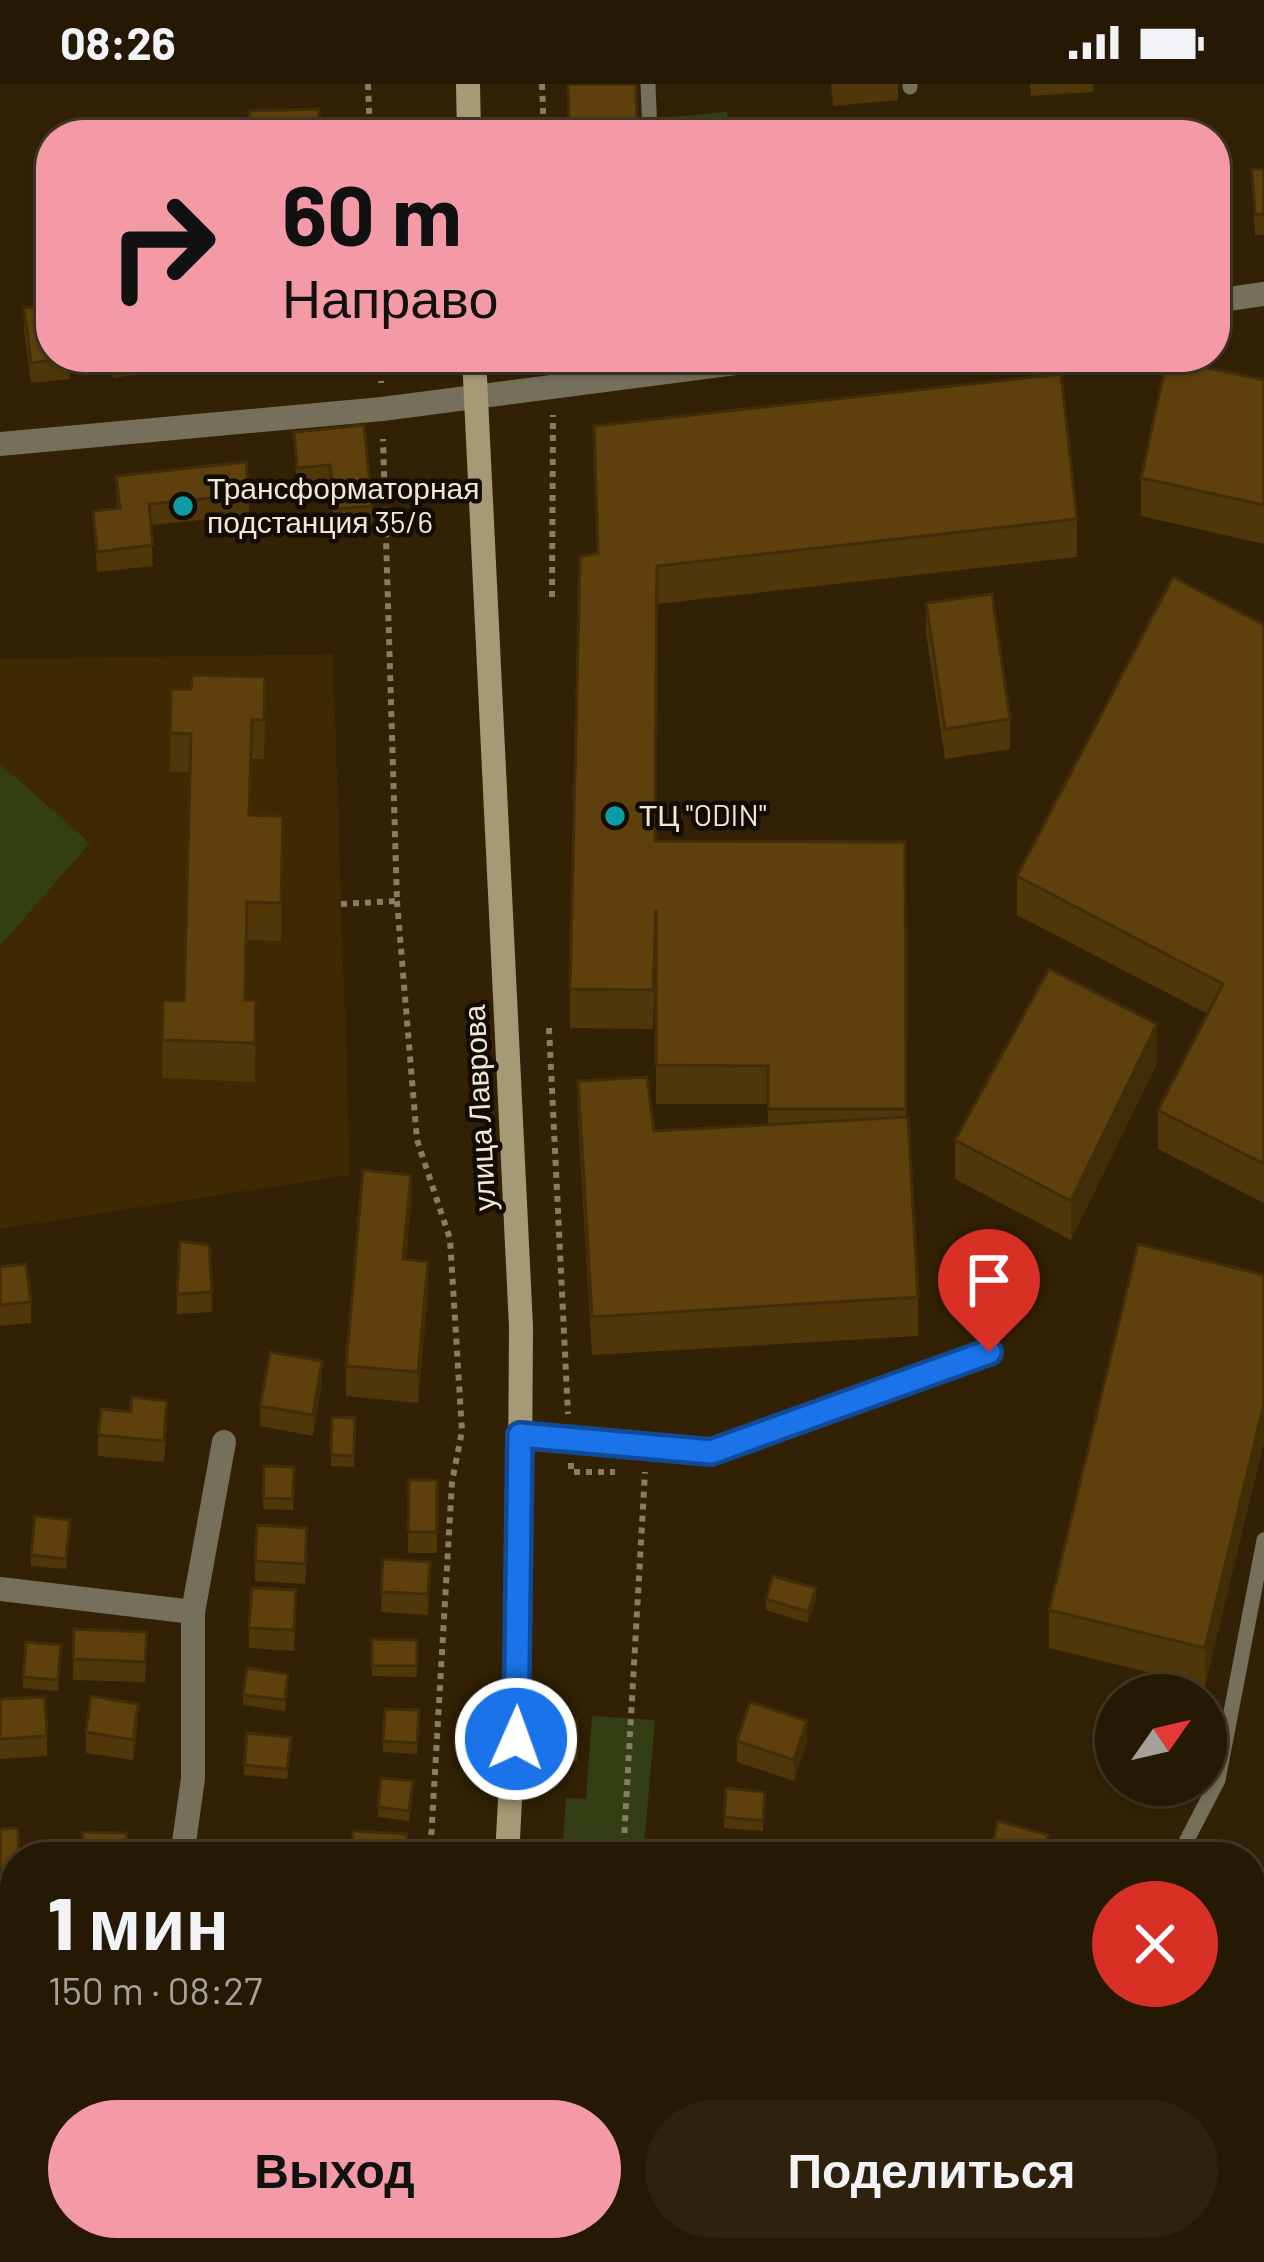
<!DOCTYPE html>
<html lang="ru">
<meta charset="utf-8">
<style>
:root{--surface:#261903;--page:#2e220d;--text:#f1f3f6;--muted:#a4a09a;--line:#423825;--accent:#f49aa6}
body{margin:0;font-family:Barlow,sans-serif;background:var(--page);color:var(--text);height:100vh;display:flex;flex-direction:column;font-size:45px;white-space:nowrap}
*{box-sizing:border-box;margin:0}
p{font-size:39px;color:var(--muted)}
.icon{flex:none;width:66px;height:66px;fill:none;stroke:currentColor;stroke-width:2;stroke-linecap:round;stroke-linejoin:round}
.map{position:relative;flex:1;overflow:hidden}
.side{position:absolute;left:0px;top:1758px;width:1266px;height:420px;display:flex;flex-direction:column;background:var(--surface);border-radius:48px 48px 0 0;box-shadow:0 3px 9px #0004,0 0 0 3px var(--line)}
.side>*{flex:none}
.hud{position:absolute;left:36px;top:36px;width:1194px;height:252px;border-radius:48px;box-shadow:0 3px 9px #0004,0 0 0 3px var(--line);background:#f49aa6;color:#111;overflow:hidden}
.needle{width:78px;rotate:56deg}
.controls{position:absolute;left:1095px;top:1590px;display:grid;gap:24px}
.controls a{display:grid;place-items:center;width:132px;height:132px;border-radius:50%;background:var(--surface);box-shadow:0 3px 9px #0004,0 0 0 3px var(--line);font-size:60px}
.pin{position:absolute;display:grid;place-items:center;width:102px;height:102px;color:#fff;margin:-123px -51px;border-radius:50% 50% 50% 0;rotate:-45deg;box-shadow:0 0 12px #0007}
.pin .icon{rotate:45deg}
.me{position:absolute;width:132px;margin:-66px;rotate:2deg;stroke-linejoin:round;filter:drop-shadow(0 0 9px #0008)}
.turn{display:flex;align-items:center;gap:42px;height:252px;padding:0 48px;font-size:54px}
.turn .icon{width:156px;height:156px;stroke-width:2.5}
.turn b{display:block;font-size:84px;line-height:102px}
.round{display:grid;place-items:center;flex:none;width:126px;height:126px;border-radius:63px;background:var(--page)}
.head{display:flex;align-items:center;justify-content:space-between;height:204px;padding:0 48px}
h1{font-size:72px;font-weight:800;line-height:90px}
.primary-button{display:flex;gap:24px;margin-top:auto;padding:24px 48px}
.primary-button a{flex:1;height:138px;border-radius:72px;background:var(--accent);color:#111;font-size:48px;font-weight:800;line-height:138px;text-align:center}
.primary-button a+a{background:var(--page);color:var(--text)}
.status{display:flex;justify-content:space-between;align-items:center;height:84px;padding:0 60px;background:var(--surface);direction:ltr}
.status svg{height:33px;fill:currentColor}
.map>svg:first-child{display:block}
.built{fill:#3e2902}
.green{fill:#343e15}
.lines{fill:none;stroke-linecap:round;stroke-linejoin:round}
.path{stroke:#897b64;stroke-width:6;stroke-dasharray:6 6;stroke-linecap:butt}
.lane{stroke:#766f59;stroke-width:15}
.street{stroke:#766f59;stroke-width:24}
.secondary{stroke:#a69a76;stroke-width:24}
.wall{fill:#50370a}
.shaded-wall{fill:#412d08}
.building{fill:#5d400c;stroke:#412d08;stroke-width:3}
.route-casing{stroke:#114b97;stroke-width:30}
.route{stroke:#1a73e8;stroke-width:21}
.culture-dot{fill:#0f9aa8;stroke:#130c03;stroke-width:4.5}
.labels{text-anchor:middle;stroke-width:9;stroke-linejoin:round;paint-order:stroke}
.poi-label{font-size:30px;fill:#f2e7d7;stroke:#130c03;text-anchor:start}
.street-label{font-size:30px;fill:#f2e7d7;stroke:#130c03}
</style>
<div class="status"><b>08:26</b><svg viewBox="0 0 49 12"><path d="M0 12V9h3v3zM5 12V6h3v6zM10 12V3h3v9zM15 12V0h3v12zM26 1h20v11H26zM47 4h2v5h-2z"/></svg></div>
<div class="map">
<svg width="1264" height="2178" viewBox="0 0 1264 2178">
<rect width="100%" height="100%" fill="#322104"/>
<!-- built -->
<path class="built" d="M333 570 350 1091 0 1145V575Z"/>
<!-- green -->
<path class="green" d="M727 28 729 51H661L659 34Z
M0 680 90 759 0 862Z
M592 1632 655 1636 643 1773H562L566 1714 586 1715Z"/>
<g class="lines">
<!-- path -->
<path class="path" d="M368 0 370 51
M542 0 544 51
M380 273 381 299
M552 513 553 331
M397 817 417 1056 450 1155 462 1347 452 1398 430 1773
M341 820 397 817 383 355
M549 944 568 1330
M571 1379V1388H615
M623 1773 645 1388
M409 2178 410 2163"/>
<!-- lane -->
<path class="lane" d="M648 0 650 51
M910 0V3
M520 1351 711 1368 989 1268
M1178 1773 1218 1696 1264 1456"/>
<!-- street -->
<path class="street" d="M1215 217 1264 210
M0 360 382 325 782 273
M0 1505 193 1528
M182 1773 193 1694V1528L224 1358
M0 1867 15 1865
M102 2178 106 2163
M893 2178 905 2163"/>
<!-- secondary -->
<path class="secondary" d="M468 0 469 51
M474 273 521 1243 519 1543 507 1773
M487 2178V2163"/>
</g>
<!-- wall -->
<path class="wall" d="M831 0H898V16L833 22Z
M1030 0H1093V8L1031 12Z
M1252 85H1264V151H1255Z
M1215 91 1226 138V159L1215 161Z
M24 224 69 273 70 295 31 299 24 245Z
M110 273H147V289L113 294Z
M1264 296V460L1141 432V394Z
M594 342 1077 435V473L657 520 655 757 905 758 906 1034 918 1213V1252L592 1271 578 1035V997L654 1047 768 1041V1020H656V865L653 945 570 944V905L597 469Z
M294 348 372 422V442L335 446 330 402 297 405Z
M116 392 249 410V431L151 441 153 482 97 488 93 427 117 424Z
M926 519 1010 635V665L945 675 926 549Z
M1264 541V1119L1158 1065V1026L1208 930 1017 831V792Z
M171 605 265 632 264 675H252L250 731 283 771 281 857 247 856 246 916H256L255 998 162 994 163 916 184 917 190 688H170Z
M1157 979 1071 1156 955 1095V1056Z
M411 1121 406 1176 428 1208 418 1319 346 1312V1282Z
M0 1183 31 1218V1239L0 1242Z
M1264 1191 1205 1602 1049 1564V1526Z
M212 1208V1228L177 1230V1210Z
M322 1298 313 1352 260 1342V1322Z
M332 1333 355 1334 354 1383 331 1382Z
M167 1337 164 1378 98 1372V1351Z
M264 1382 294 1383 293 1426 263 1425Z
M409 1396H437V1469H408Z
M70 1447 66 1485 31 1482V1471Z
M307 1465 305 1500 255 1497V1477Z
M383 1475 430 1478 428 1531 381 1528Z
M766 1515H816L808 1539 766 1526Z
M296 1527 294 1567 249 1564V1544Z
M74 1545 147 1548 145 1598 73 1596Z
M372 1555 417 1556V1593L372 1592Z
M26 1558 61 1561 58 1607 23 1604Z
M288 1600 285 1627 243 1621V1611Z
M0 1615 47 1652V1672L0 1675Z
M385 1625 419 1626 417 1670 383 1668Z
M558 1635H577L578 1677 559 1678Z
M138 1640 133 1676 86 1669V1648Z
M737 1657 807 1658 794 1697 737 1678Z
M291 1663 287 1695 244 1691V1681Z
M413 1707 409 1737 378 1733V1723Z
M765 1708 763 1747 724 1744V1733Z
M0 1745 15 1773V1811L0 1812Z
M0 1900H5L3 1970 0 1969Z"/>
<!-- shaded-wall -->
<path class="shaded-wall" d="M1157 940V979L1071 1156V1117Z
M411 1091V1121L403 1206V1175Z
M428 1178V1208L418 1319V1288Z
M322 1277V1298L313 1352V1331Z
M1264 1320V1359L1205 1602V1564Z
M816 1504V1515L808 1539V1528Z
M138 1620V1640L133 1676V1656Z
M807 1637V1658L794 1697V1676Z
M1048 1751 1047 1773H1042Z"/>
<!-- building -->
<path class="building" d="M568 0H636L637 51H569Z
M319 25 320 51H250L249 27Z
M1252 85H1264V130L1255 131Z
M1218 90 1226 138 1215 140V91Z
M51 221V273L70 274 31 279 24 224Z
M1167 275 1264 296V421L1141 394Z
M1061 290 1077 435 657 482 655 757 905 758 906 1025H768V982L656 981V826L653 906 570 905 580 473 598 469 594 342Z
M364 341 372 422 335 425 330 381 297 384 294 348Z
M246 378 249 410 149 420 153 461 97 468 93 427 120 424 116 392Z
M1173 493 1264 541V1080L1158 1026 1223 900 1017 792Z
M992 510 1010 635 945 645 926 519Z
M192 591 265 593 264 636H252L249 731 283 732 281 819 247 818 245 916H256L255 959 162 956 163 916 184 917 191 650 170 649 171 605H191Z
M1049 885 1157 940 1071 1117 955 1056Z
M647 993 654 1047 908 1033 918 1213 592 1233 578 997Z
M363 1086 411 1091 403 1175 428 1178 418 1288 346 1282Z
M180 1157 209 1161 212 1208 177 1210Z
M1138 1160 1264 1191V1320L1205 1564 1049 1526Z
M26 1180 31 1218 0 1221V1183Z
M270 1268 322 1277 313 1331 260 1322Z
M132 1313 167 1317 164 1357 98 1351 101 1325 131 1328Z
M332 1333 355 1334 354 1372 331 1371Z
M264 1382 294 1383 293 1415 263 1414Z
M409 1396H437V1448H408Z
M35 1432 70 1436 66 1475 31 1471Z
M257 1441 307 1444 305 1480 255 1477Z
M383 1475 430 1478 428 1510 381 1508Z
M773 1492 816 1504 808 1528 766 1515Z
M252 1504 296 1506 294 1546 249 1544Z
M74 1545 147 1548 145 1578 73 1575Z
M372 1555 417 1556V1582H372Z
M26 1558 61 1561 58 1596 23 1593Z
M247 1584 288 1590 285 1616 243 1611Z
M91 1612 138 1620 133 1656 86 1648Z
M45 1613 47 1652 0 1655V1615Z
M750 1618 807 1637 794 1676 737 1657Z
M385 1625 419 1626 417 1659 383 1657Z
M558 1635H577L578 1667H559Z
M247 1649 291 1653 287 1685 244 1681Z
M381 1694 413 1697 409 1727 378 1723Z
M726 1704 765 1708 763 1737 724 1733Z
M998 1737 1048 1751 1042 1773 989 1772Z
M18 1744 19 1773H15V1791L0 1792V1745Z
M353 1747 407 1750 406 1773H352Z
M83 1748 127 1749 126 1773H83Z
M0 1900H5L3 1949H0Z
M9 2155 15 2157V2163L49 2165 46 2178H4Z
M317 2163H366L364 2178H334L316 2175Z
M622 2163H698L697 2178H621Z
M1009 2171 1021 2178H1005Z"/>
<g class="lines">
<!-- route casing -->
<g class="route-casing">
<path id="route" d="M516 1655 520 1351 711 1368 989 1268"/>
</g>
<!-- route -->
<use href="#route" class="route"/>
</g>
<!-- markers -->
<g class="culture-dot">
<circle cx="183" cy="422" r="12"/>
<circle cx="615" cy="732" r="12"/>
</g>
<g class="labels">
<!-- poi labels -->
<g class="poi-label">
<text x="207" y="415">Трансформаторная<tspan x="207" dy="34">подстанция 35/6</tspan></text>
<text x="639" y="742">ТЦ "ODIN"</text>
</g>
<!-- street labels -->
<g class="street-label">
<text transform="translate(480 1024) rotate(-93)" y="10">улица Лаврова</text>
</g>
</g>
</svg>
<div class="controls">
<a><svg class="needle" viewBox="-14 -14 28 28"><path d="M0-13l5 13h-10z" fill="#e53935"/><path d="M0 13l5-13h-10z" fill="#a4a09a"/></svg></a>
</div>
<div class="pin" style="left:989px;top:1268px;background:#d93025"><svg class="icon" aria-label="arrive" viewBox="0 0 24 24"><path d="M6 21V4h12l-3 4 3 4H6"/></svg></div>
<svg class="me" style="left:516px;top:1655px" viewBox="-20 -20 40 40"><circle r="17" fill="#1a73e8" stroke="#fff" stroke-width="3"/><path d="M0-11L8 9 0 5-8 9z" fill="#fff"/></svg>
<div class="hud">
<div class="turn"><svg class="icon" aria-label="right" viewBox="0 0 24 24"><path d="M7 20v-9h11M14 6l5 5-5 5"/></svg><div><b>60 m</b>Направо</div></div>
</div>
<section class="side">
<div class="head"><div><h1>1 мин</h1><p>150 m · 08:27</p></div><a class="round" style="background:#d93025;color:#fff"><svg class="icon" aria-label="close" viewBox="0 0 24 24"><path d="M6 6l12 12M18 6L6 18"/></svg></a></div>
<div class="primary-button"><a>Выход</a><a>Поделиться</a></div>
</section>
</div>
